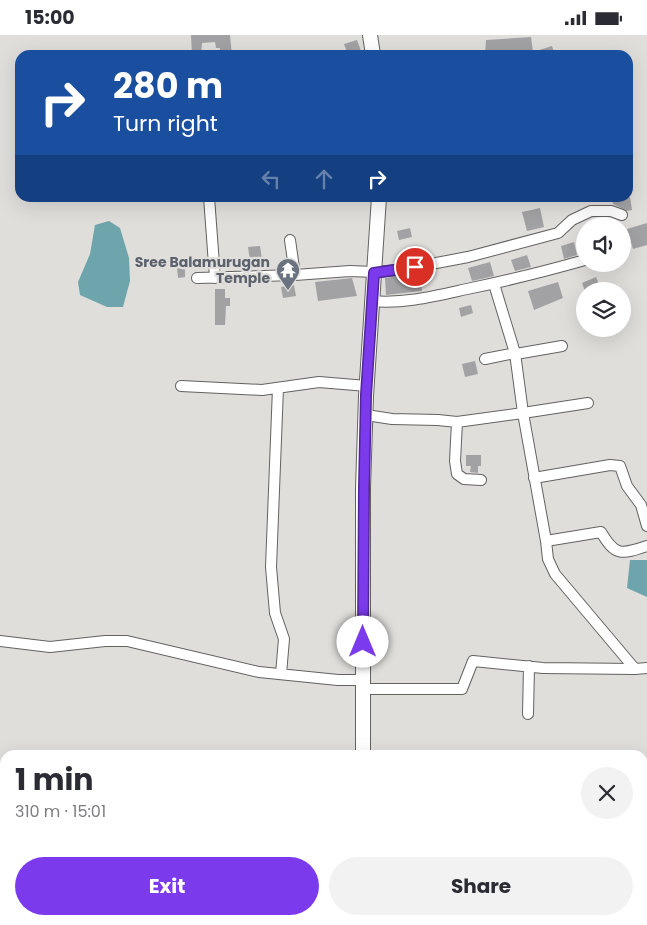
<!DOCTYPE html>
<meta charset="utf-8">
<style>
:root{--surface:#fff;--page:#f2f2f3;--text:#2b2b33;--muted:#7c7c81;--accent:#7c3aed}
body{margin:0;font-family:Poppins,sans-serif;background:var(--page);color:var(--text);height:100vh;display:flex;flex-direction:column;font-size:19px;white-space:nowrap}
*{box-sizing:border-box;margin:0}
p{font-size:16px;color:var(--muted)}
.icon{flex:none;width:28px;height:28px;fill:none;stroke:currentColor;stroke-width:2;stroke-linecap:round;stroke-linejoin:round}
.map{position:relative;flex:1;overflow:hidden}
.side{position:absolute;left:0px;top:715px;width:648px;height:175px;display:flex;flex-direction:column;background:var(--surface);border-radius:15px 15px 0 0;box-shadow:0 5px 20px #0002}
.side>*{flex:none}
.top-card{position:absolute;left:15px;top:15px;width:618px;height:152px;border-radius:15px;box-shadow:0 5px 20px #0002;background:#1a4fa0;color:#fff;overflow:hidden}
.fabs{position:absolute;left:576px;top:182px;display:grid;gap:10px}
.fabs a{display:grid;place-items:center;width:55px;height:55px;border-radius:50%;background:var(--surface);box-shadow:0 5px 20px #0002;font-size:25px}
.pin{position:absolute;display:grid;place-items:center;width:42px;height:42px;color:#fff;margin:-21px;border:2px solid #fff;border-radius:50%;box-shadow:0 1px 5px #0007}
.me{position:absolute;width:55px;margin:-28px;rotate:0deg;stroke-linejoin:round;filter:drop-shadow(0 0 4px #0008)}
.turn{display:flex;align-items:center;gap:18px;height:105px;padding:0 15px;font-size:22px}
.turn .icon{width:65px;height:65px;stroke-width:2.5}
.turn b{display:block;font-size:35px;line-height:42px}
.lanes{display:flex;align-items:center;height:48px;padding:0 15px;background:#0003;justify-content:center;gap:25px;direction:ltr}
.lanes .off{opacity:.35}
.round{display:grid;place-items:center;flex:none;width:52px;height:52px;border-radius:26px;background:var(--page)}
.head{display:flex;align-items:center;justify-content:space-between;height:85px;padding:0 15px}
h1{font-size:30px;font-weight:700;line-height:38px}
.primary-button{display:flex;gap:10px;margin-top:auto;padding:10px 15px}
.primary-button a{flex:1;height:58px;border-radius:30px;background:var(--accent);color:#fff;font-size:20px;font-weight:700;line-height:58px;text-align:center}
.primary-button a+a{background:var(--page);color:var(--text)}
.status{display:flex;justify-content:space-between;align-items:center;height:35px;padding:0 25px;background:var(--surface);direction:ltr}
.status svg{height:14px;fill:currentColor}
.map>svg:first-child{display:block}
.water{fill:#6ea4ac}
.lines{fill:none;stroke-linecap:round;stroke-linejoin:round}
.canal{stroke:#6ea4ac;stroke-width:9}
.building{fill:#a2a2a5}
.street-casing{stroke:#63625f;stroke-width:12}
.secondary-casing{stroke:#63625f;stroke-width:16}
.street{stroke:#fff;stroke-width:10}
.secondary{stroke:#fff;stroke-width:14}
.route-casing{stroke:#51269a;stroke-width:12}
.route{stroke:#7c3aed;stroke-width:9}
.labels{text-anchor:middle;stroke-width:4.5;stroke-linejoin:round;paint-order:stroke}
.worship-label{font-size:14px;font-weight:bold;fill:#5b616d;stroke:#e0dedb;text-anchor:end}
</style>
<div class="status"><b>15:00</b><svg viewBox="0 0 49 12"><path d="M0 12V9h3v3zM5 12V6h3v6zM10 12V3h3v9zM15 12V0h3v12zM26 1h20v11H26zM47 4h2v5h-2z"/></svg></div>
<div class="map">
<svg width="647" height="890" viewBox="0 0 647 890">
<rect width="100%" height="100%" fill="#e0dedb"/>
<!-- water -->
<path class="water" d="M109 186 120 193 129 223 130 246 123 272H107L80 260 78 247 90 219 95 190Z
M630 525H647V562L627 553Z"/>
<g class="lines">
<!-- canal -->
<path class="canal" d="M642 839 647 838
M379 890 380 885"/>
</g>
<!-- building -->
<path class="building" d="M191 0H230L232 20H219L220 13H216L215 7 202 8 201 20H192Z
M531 2 533 17 552 11 555 20H485L486 5Z
M357 5 362 19 348 20 344 9Z
M612 162H630L632 175 627 176 613 169Z
M540 173 544 192 527 196 522 177Z
M647 188V210L633 214 627 194Z
M410 193 412 202 399 205 397 196Z
M574 207 577 220 564 224 561 211Z
M260 211 262 224 250 226 248 212Z
M527 220 531 232 515 236 511 225Z
M490 227 494 241 472 246 468 233Z
M185 232V242L178 243 177 233Z
M420 238 422 256 386 260 385 243Z
M596 242 601 254 596 256H585L582 248Z
M352 243 357 261 318 266 315 247Z
M558 247 563 263 534 275 528 256Z
M294 250 296 261 283 263 281 252Z
M215 254H225V263H230V271H226L225 290H215Z
M471 270 473 278 461 282 459 273Z
M475 326 478 339 465 342 462 329Z
M466 420H481V431H478V438L470 437 471 431H466Z"/>
<g class="lines">
<!-- street casing -->
<g class="street-casing">
<path id="street" d="M209 162 215 243
M290 205 295 240
M197 243 295 240 350 236 374 237 399 235 468 222 558 198 572 185 591 176H611L622 180
M494 249 515 318
M372 266C404 269 435 261 467 254 506 246 546 236 585 225
M516 319 562 311
M181 351 262 355 319 347 367 351
M278 353 271 532 275 578 284 604 281 639
M588 368 523 378 546 506 548 524 555 539 635 634
M366 380 392 384 438 385 457 387 523 378 515 318 485 324
M457 387 455 426 457 439 464 444 481 445
M534 443 610 430 620 431 627 451 641 470 647 491
M546 506 601 497C615 521 621 520 647 511
M0 606 50 612 105 606H127L259 637 338 645H363
M363 654H462L473 626 543 633 635 634 647 633
M528 679 529 631
M642 758 647 756
M2 762 5 748
M642 807 647 806
M110 890V885"/>
</g>
<!-- secondary casing -->
<g class="secondary-casing">
<path id="secondary" d="M370 0 373 20
M363 720V453L366 361 379 162
M361 890V885"/>
</g>
<!-- street -->
<use href="#street" class="street"/>
<!-- secondary -->
<use href="#secondary" class="secondary"/>
</g>
<g class="lines">
<!-- route casing -->
<g class="route-casing">
<path id="route" d="M363 607 364 453 366 360 374 238 415 232"/>
</g>
<!-- route -->
<use href="#route" class="route"/>
</g>
<!-- icons -->
<defs>
<g id="temple-pin" transform="scale(1.25)"><path d="M0 17L-7.5 6A9.5 9.5 0 1 1 7.5 6Z" fill="#6b7280" stroke="#e0dedb"/><path d="M0-6L5-2H3V0L6.5 2.5H4V6H1.5V3h-3V6H-4V2.5H-6.5L-3 0V-2H-5Z" fill="#fff"/></g>
</defs>
<g fill-rule="evenodd">
<use href="#temple-pin" x="288" y="235"/>
</g>
<g class="labels">
<!-- worship labels -->
<g class="worship-label">
<text x="270" y="232">Sree Balamurugan<tspan x="270" dy="16">Temple</tspan></text>
</g>
</g>
</svg>
<div class="fabs">
<a><svg class="icon" aria-label="sound" viewBox="0 0 24 24"><path d="M4 9h4l5-4v14l-5-4H4zM17 9q2 3 0 6"/></svg></a>
<a><svg class="icon" aria-label="layers" viewBox="0 0 24 24"><path d="M12 4l9 5-9 5-9-5zM3 14l9 5 9-5"/></svg></a>
</div>
<div class="pin" style="left:415px;top:232px;background:#d93025"><svg class="icon" aria-label="arrive" viewBox="0 0 24 24"><path d="M6 21V4h12l-3 4 3 4H6"/></svg></div>
<svg class="me" style="left:363px;top:607px" viewBox="-20 -20 40 40"><circle r="19" fill="#fff"/><path d="M0-13L10 11 0 6-10 11z" fill="#7c3aed"/></svg>
<div class="top-card">
<div class="turn"><svg class="icon" aria-label="right" viewBox="0 0 24 24"><path d="M7 20v-9h11M14 6l5 5-5 5"/></svg><div><b>280 m</b>Turn right</div></div>
<div class="lanes"><svg class="icon off" aria-label="left" viewBox="0 0 24 24"><path d="M17 20v-9H6M10 6l-5 5 5 5"/></svg><svg class="icon off" aria-label="ahead" viewBox="0 0 24 24"><path d="M12 20V5M6 11l6-6 6 6"/></svg><svg class="icon" aria-label="right" viewBox="0 0 24 24"><path d="M7 20v-9h11M14 6l5 5-5 5"/></svg></div>
</div>
<section class="side">
<div class="head"><div><h1>1 min</h1><p>310 m · 15:01</p></div><a class="round"><svg class="icon" aria-label="close" viewBox="0 0 24 24"><path d="M6 6l12 12M18 6L6 18"/></svg></a></div>
<div class="primary-button"><a>Exit</a><a>Share</a></div>
</section>
</div>
